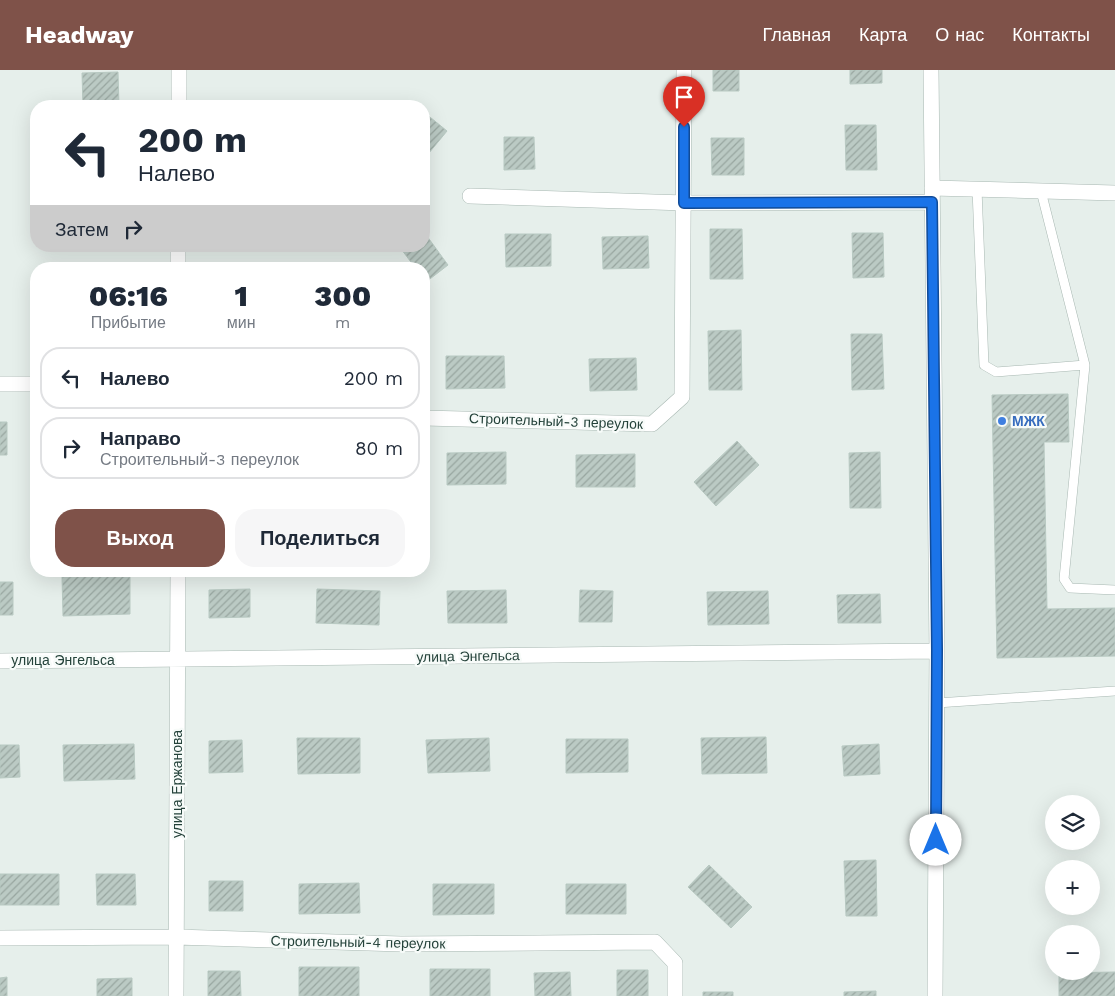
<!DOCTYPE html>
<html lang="ru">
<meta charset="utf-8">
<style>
:root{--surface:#fff;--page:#f6f6f7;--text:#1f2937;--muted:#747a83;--line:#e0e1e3;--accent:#7f5249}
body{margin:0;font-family:"Work Sans",sans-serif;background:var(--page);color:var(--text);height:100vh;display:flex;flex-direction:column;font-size:19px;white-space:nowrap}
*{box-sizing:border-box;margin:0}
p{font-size:16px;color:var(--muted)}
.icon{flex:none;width:28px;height:28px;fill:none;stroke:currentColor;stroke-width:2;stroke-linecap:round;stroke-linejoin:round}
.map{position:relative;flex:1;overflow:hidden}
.drawer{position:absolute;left:30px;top:192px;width:400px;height:315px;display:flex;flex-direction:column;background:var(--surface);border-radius:20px;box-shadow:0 5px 20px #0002}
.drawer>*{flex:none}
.hud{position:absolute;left:30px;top:30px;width:400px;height:152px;border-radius:20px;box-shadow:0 5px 20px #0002;background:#fff;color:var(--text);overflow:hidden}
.fabs{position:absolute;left:1045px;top:725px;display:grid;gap:10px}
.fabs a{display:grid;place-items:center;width:55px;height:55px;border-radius:50%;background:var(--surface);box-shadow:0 5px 20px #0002;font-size:25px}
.pin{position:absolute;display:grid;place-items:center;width:42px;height:42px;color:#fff;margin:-51px -21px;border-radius:50% 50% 50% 0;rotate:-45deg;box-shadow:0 0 5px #0007}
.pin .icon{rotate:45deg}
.me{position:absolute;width:55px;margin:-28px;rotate:0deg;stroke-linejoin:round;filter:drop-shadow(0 0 4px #0008)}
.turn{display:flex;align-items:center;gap:18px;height:105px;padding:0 25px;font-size:22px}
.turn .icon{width:65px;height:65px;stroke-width:2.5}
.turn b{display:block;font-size:35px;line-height:42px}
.then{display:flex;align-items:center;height:48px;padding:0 25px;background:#0003;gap:10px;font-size:19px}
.eta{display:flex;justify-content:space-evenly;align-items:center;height:85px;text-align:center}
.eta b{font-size:30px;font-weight:800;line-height:35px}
.action{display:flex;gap:10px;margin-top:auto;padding:10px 25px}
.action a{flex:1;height:58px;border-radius:20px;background:var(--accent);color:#fff;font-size:20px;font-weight:800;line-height:58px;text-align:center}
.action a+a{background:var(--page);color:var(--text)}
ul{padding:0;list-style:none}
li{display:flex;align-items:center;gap:15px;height:62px;margin:0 10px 8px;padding:0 15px;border:2px solid var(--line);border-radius:20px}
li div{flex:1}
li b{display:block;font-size:19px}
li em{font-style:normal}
header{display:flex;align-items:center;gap:30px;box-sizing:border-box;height:70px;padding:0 25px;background:var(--accent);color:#fff}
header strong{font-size:24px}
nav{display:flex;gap:28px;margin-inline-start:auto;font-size:18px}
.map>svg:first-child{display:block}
.building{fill:url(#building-hatch);stroke:#b8c9c2}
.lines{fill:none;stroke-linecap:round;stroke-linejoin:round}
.lane-casing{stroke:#a8b8b2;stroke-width:10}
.street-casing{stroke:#a8b8b2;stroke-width:16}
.lane{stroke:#fff;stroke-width:9}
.street{stroke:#fff;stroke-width:15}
.route-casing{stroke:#114b97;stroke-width:12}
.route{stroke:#1a73e8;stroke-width:9}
.shop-dot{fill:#3f7fe0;stroke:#f7fbf9;stroke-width:2}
.labels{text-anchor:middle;stroke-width:4.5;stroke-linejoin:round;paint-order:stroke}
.street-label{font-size:14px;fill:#24423a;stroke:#f7fbf9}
.shop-label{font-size:14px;font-weight:bold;fill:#366cbe;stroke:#f7fbf9;text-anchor:start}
</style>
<header>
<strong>Headway</strong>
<nav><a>Главная</a><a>Карта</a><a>О нас</a><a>Контакты</a></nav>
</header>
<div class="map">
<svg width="1115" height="926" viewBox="0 0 1115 926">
<defs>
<pattern id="building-hatch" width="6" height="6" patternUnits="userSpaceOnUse" patternTransform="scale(1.25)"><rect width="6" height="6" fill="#bbcac4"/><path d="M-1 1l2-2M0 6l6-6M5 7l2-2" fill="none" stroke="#98a6a0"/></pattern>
</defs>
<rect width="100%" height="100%" fill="#e6efeb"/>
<!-- building -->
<path class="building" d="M713 0H739V21H713Z
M850 0H882V13L850 14Z
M118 2 119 36H83L82 3Z
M425 43 447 61 424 89V45Z
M845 55H876L877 100H846Z
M504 67H534L535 99 504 100Z
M711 68H744V105H712Z
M710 159H742L743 209H710Z
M424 162 448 195 426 212 424 199H416L399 176H424Z
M852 163H883L884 207 853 208Z
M505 164H551V196L506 197Z
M648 166 649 198 603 199 602 167Z
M741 260 742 320H709L708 261Z
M851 264H882L884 319 852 320Z
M446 286H504L505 318 446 319Z
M636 288 637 320 590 321 589 289Z
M1068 324 1069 372H1044L1047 539 1115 538V586L997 588 992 325Z
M0 352H7V385H0Z
M737 371 759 395 716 436 694 412Z
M506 382V414L447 415V383Z
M880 382 881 438H850L849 383Z
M635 384V417H576V385Z
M130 505V544L63 546 62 507Z
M0 512H13V545H0Z
M250 519V547L209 548V520Z
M317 519 380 521 379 555 316 553Z
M506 520 507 553H448L447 521Z
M580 520 613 521 612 552H579Z
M768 521 769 554 708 555 707 522Z
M880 524 881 553H838L837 525Z
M766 667 767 703 702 704 701 668Z
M297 668H360V703L298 704Z
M489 668 490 701 428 703 426 670Z
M566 669H628V702L566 703Z
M242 670 243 702 209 703V671Z
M134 674 135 709 64 711 63 675Z
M879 674 880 704 844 706 842 676Z
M0 675H19L20 707 0 708Z
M876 790 877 846H846L844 791Z
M709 795 752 837 731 858 688 817Z
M0 804H59V835H0Z
M96 804H135L136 835H97Z
M209 811H243V841H209Z
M359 813 360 843 299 844V814Z
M433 814H494V844L433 845Z
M566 814H626V844H566Z
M299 897H359V926H299Z
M430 899H490V926H430Z
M617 900H648V926H617Z
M208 901H240L241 926H208Z
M570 902 571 926H535L534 903Z
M1115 902V926H1059V903Z
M7 907V926H0V908Z
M132 908V926H97V909Z
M876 921V926H844V922Z
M703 922H733V926H703Z"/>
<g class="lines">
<!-- lane casing -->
<g class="lane-casing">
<path id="lane" d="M977 119 984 295 996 302 1085 295
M1041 121 1085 295 1064 509 1070 518 1115 520
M937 633 1115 621"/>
</g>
<!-- street casing -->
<g class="street-casing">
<path id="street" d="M931 0 937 581 935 926
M179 36V0
M932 118 1115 123
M470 126 685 133 932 132
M178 199V176
M0 314H36
M424 348 652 354 682 327 684 0
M0 591 937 581
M0 868 176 867 401 874 655 872 675 893V926
M176 926 178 501"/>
</g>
<!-- lane -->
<use href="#lane" class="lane"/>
<!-- street -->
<use href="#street" class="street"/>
</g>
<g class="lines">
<!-- route casing -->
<g class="route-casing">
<path id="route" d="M684 57V133L932 132 937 580 936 770"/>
</g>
<!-- route -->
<use href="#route" class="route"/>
</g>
<!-- markers -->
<circle class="shop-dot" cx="1002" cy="351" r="5"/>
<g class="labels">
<!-- street labels -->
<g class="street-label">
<text transform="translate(556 351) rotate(2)" y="5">Строительный-3 переулок</text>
<text transform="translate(468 586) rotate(-1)" y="5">улица Энгельса</text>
<text x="63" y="595">улица Энгельса</text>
<text transform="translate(177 714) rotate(-90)" y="5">улица Ержанова</text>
<text transform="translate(358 872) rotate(1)" y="5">Строительный-4 переулок</text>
</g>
<!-- shop labels -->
<g class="shop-label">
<text x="1012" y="356">МЖК</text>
</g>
</g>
</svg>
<div class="fabs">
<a><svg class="icon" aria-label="layers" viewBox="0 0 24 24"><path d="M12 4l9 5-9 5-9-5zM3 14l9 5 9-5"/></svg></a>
<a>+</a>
<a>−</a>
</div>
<div class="pin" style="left:684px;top:57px;background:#d93025"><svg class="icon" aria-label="arrive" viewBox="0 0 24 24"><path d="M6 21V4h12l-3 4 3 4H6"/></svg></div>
<svg class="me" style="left:936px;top:770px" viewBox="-20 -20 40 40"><circle r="19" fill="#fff"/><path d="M0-13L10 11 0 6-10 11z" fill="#1a73e8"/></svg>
<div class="hud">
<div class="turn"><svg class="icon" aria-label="left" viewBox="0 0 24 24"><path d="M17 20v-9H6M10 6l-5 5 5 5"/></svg><div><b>200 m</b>Налево</div></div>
<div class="then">Затем<svg class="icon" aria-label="right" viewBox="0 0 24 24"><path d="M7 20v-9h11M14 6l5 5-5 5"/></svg></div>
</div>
<section class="drawer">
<div class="eta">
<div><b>06:16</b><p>Прибытие</p></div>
<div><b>1</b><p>мин</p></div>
<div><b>300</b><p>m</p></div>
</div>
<ul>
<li><svg class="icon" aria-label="left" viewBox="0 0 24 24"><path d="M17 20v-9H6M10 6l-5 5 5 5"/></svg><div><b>Налево</b></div><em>200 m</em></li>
<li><svg class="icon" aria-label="right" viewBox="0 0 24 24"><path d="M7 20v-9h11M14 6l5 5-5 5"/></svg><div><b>Направо</b><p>Строительный-3 переулок</p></div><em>80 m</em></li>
</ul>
<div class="action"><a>Выход</a><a>Поделиться</a></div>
</section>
</div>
